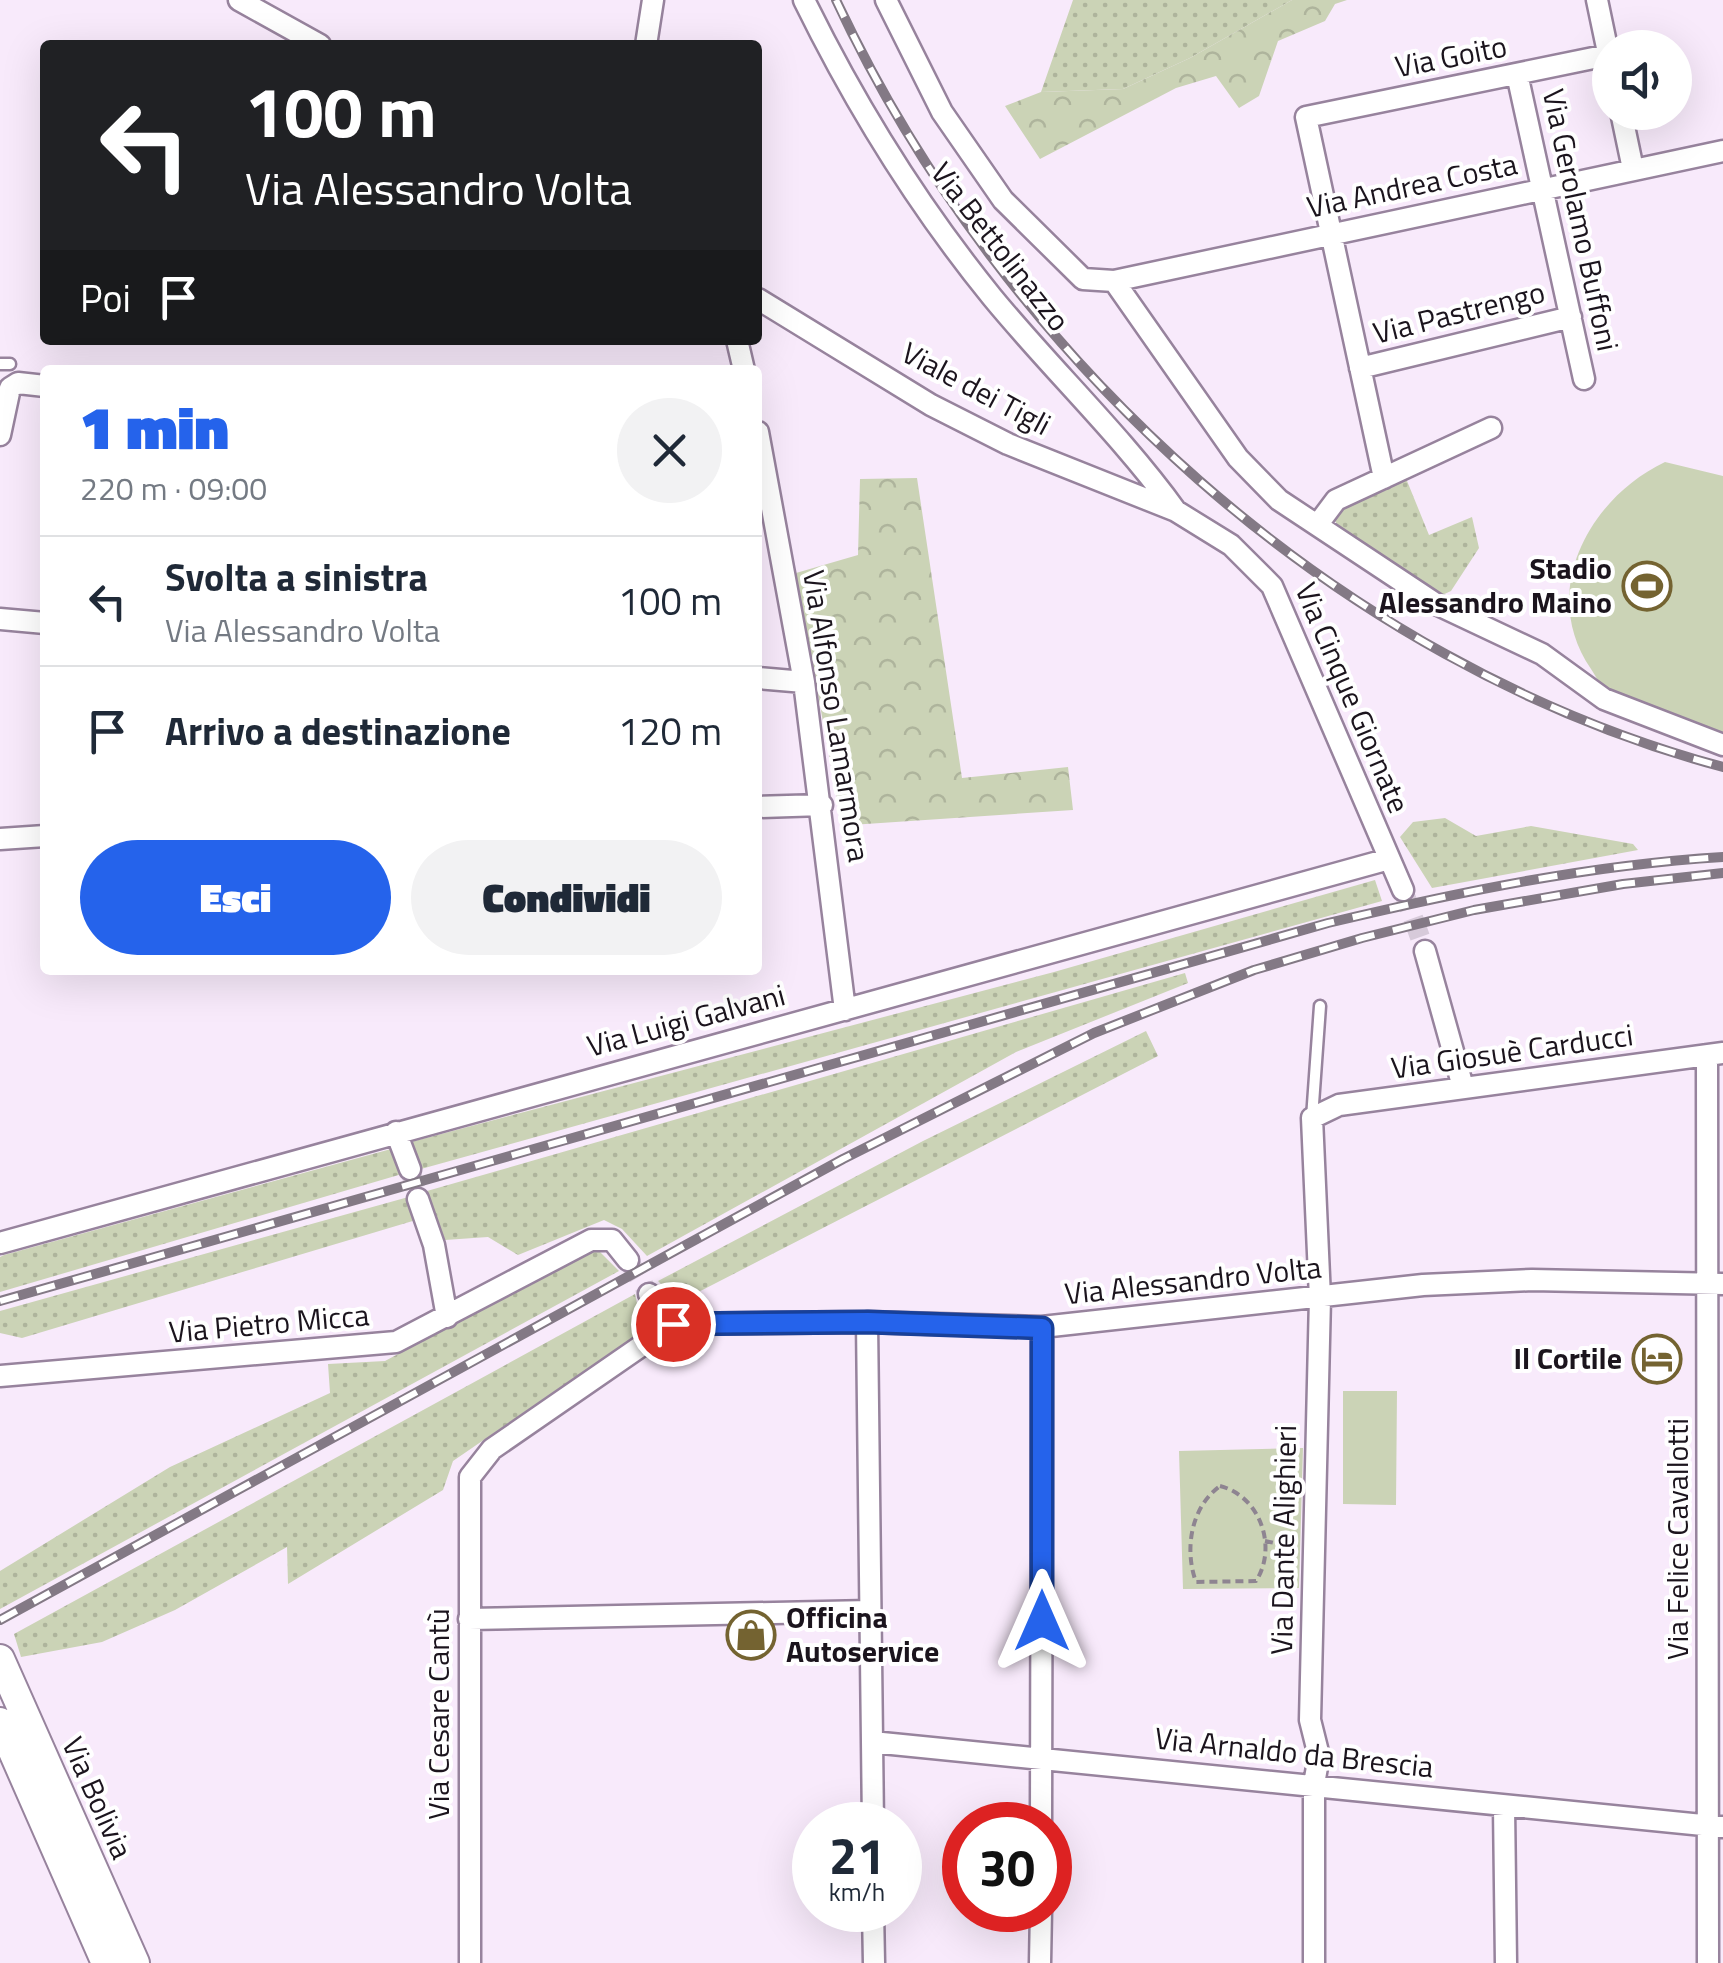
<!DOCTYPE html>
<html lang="it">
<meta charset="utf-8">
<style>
:root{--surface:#fff;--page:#f2f2f3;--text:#1f2937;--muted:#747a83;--line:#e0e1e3;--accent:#2563eb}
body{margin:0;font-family:"Titillium Web",sans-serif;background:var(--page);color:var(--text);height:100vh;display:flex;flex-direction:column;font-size:38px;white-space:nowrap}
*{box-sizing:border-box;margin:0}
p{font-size:32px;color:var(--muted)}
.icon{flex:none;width:55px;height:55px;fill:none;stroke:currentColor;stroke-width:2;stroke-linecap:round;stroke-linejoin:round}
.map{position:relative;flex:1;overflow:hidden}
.sheet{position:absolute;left:40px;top:365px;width:722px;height:610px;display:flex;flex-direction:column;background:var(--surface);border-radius:10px;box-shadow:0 10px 40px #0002}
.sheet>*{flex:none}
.hud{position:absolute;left:40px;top:40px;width:722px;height:305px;border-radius:10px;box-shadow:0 10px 40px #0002;background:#202124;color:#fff;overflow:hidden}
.buttons{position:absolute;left:1592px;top:30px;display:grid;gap:20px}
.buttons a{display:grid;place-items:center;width:100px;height:100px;border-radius:50%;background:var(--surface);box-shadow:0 10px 40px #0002;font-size:50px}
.speed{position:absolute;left:792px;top:1802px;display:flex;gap:20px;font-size:50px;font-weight:700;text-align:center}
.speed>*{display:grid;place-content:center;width:130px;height:130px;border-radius:50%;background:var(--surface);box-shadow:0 10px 40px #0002;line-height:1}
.speed small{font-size:25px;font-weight:400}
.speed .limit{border:15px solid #d22;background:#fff;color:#111}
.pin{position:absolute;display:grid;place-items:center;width:85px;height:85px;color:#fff;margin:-42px;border:5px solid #fff;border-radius:50%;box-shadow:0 2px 10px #0007}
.me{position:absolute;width:110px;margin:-55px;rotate:0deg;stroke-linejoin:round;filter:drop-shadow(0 0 8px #0008)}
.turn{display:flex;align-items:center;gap:35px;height:210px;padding:0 40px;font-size:45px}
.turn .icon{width:130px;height:130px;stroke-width:2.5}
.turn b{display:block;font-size:70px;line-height:85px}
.then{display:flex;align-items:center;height:95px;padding:0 40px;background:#0003;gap:20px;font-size:38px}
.round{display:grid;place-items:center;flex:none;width:105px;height:105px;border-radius:52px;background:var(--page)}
.head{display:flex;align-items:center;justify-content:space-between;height:170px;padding:0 40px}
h1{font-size:60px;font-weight:800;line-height:75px;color:var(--accent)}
.primary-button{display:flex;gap:20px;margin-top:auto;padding:20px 40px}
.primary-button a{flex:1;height:115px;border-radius:60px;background:var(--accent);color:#fff;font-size:40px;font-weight:800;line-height:115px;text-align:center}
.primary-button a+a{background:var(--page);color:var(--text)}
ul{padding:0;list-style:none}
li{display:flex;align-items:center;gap:30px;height:130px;padding:0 40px;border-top:2px solid var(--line)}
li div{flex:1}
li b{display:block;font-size:38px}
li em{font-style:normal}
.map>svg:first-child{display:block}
.grass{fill:url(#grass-dots)}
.forest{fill:url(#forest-crowns)}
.park{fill:#cbd3b6}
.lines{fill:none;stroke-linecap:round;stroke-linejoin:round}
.street-tunnel{stroke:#d7cada;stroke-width:20;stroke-dasharray:20 10;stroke-linecap:butt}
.lane-casing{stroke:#97839d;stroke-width:15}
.street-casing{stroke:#97839d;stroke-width:25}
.secondary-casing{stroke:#97839d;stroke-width:32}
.path{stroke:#8e8491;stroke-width:4;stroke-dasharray:8 5;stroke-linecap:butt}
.lane{stroke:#fff;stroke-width:10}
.street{stroke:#fff;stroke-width:20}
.secondary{stroke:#fff;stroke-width:28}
.rail-casing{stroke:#837985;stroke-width:10}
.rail{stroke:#fff;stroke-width:6;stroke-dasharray:19;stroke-linecap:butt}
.route-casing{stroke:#184099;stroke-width:25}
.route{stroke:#2563eb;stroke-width:18}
.labels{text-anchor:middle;stroke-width:8;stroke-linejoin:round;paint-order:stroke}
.street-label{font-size:30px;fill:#1b141d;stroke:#fff}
.poi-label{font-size:30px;font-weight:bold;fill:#1b141d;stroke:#fff;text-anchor:end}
</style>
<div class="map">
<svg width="1723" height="1963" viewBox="0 0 1723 1963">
<defs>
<pattern id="grass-dots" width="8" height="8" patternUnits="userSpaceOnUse" patternTransform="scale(2.5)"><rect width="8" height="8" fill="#cbd3b6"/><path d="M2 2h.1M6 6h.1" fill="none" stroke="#aeb49c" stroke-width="1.8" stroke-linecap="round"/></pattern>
<pattern id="forest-crowns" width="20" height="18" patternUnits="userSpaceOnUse" patternTransform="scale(2.5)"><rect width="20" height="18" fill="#cbd3b6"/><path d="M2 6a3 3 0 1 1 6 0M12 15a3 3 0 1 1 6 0" fill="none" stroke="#aeb49c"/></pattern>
</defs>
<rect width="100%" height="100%" fill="#f8eafb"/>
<!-- grass -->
<path class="grass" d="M1073 0H1292L1190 58 1123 89 1041 92Z
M1405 476 1429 535 1472 517 1479 548 1451 591 1438 597 1340 530 1333 517 1336 507Z
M1445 818 1476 836 1531 826 1633 844 1638 850 1432 888 1400 837 1413 822Z
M1375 880 1382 901 421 1169 411 1142 1054 972Z
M1185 973 1188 983 1016 1052 647 1256 622 1229 604 1220 518 1255 488 1237 445 1240 427 1191Z
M1146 1031 1158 1056 679 1302 658 1281 923 1141Z
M391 1149 402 1174 0 1292V1257L4 1255Z
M412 1196 416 1220 22 1338 0 1333V1311Z
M596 1248 619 1271 0 1609V1571L170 1467 330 1393 328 1364 385 1361Z
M635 1294 643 1331 453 1461 443 1490 288 1584 287 1547 175 1610 102 1642 21 1657 14 1634Z"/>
<!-- forest -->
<path class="forest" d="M1292 0H1347L1335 4 1325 21 1278 41 1259 96 1239 108 1216 76 1176 88 1040 159 1005 106 1041 92 1123 89 1190 58Z
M917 478 962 778 1068 767 1073 810 851 825 846 801 837 799 796 573 858 555 860 479Z"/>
<!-- park -->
<path class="park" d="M1665 462 1723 476V738C1697 728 1628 709 1608 694 1602 689 1596 676 1591 669 1538 592 1589 498 1665 462Z
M1343 1391H1397L1396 1505 1343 1504Z
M1303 1448 1299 1588 1183 1589 1179 1451Z"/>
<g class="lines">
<!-- street-tunnel -->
<path class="street-tunnel" d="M1403 890 1425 951
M410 1169 418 1199
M628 1260 649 1294"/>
<!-- lane casing -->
<g class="lane-casing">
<path id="lane" d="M0 364H10
M1312 1118 1320 1006"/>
</g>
<!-- street casing -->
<g class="street-casing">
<path id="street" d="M239 0 320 45
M804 0C855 104 919 207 992 297 1052 370 1121 435 1176 511
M886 0 942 112 1003 200 1083 279 1114 281 1723 151
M1597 0 1610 62
M646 45 653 0
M1517 74 1584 379
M1621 112 1633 169
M1114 281 1238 458 1279 500 1436 604 1542 654 1604 699 1723 745
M758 299 931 405 1008 444 1176 511 1231 545 1272 586 1403 890
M737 340 744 370
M1360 368 1571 317
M758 432 804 682 845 1010
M0 435 10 388 18 383 45 386
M1384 478 1306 117 1608 55
M1318 524 1336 500 1491 428
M0 619 45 623
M758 678 804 682
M758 807 822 805
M0 839 45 836
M1425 951 1463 1087
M1707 1055 1708 1963
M396 1132 410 1169
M418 1199 434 1245 447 1317
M0 1243 1389 859
M649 1294 673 1324
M867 1322 873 1825
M0 1376 396 1342 591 1240H612L628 1260
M469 1619 870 1611
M872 1742 1723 1827
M1504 1807 1506 1963
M1041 1825 1042 1327
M873 1910 874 1963
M470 1963V1477L492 1449 673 1324 867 1322 1042 1327 1423 1285 1532 1280 1723 1284
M1040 1963 1041 1910
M1314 1963V1784L1319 1756 1310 1720 1320 1298 1312 1118 1339 1105 1723 1053"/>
</g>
<!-- secondary casing -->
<g class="secondary-casing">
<path id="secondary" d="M0 1659 135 1963
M0 1722 106 1963"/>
</g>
<!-- path -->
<path class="path" d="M1220 1486C1260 1496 1278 1547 1256 1581L1196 1582C1184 1549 1191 1507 1220 1486Z
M1265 1541 1294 1547"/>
<!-- lane -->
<use href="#lane" class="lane"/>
<!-- street -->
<use href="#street" class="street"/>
<!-- secondary -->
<use href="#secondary" class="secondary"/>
<!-- rail casing -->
<g class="rail-casing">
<path id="rail" d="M836 0C1004 359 1338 664 1723 767
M0 1301 1328 923C1459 892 1589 865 1723 857
M0 1620 843 1159 1094 1033 1254 970 1362 938 1474 910 1623 884 1723 873"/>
</g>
<!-- rail -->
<use href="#rail" class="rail"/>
</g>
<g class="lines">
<!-- route casing -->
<g class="route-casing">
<path id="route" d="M673 1324 868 1322 1042 1328V1621"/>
</g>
<!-- route -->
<use href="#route" class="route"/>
</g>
<!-- icons -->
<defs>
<g id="stadium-ring" transform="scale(2.5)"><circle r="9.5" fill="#fff" stroke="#746331" stroke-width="1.5"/><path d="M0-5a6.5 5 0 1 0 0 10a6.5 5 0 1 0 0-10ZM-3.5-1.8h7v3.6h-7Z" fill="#746331"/></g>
<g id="hotel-ring" transform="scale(2.5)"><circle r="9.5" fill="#fff" stroke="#746331" stroke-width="1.5"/><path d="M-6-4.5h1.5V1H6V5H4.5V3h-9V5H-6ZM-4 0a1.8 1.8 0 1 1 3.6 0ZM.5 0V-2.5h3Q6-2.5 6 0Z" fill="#746331"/></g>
<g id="shop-ring" transform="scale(2.5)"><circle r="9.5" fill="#fff" stroke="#746331" stroke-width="1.5"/><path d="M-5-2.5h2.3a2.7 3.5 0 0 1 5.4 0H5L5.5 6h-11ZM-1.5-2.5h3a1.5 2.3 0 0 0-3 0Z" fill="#746331"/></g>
</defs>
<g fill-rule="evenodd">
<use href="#stadium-ring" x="1647" y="586"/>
<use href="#hotel-ring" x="1657" y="1359"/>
<use href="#shop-ring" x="751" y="1635"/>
</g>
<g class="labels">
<!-- street labels -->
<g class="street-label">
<text transform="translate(1451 57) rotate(-11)" y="10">Via Goito</text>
<text transform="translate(1412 186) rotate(-12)" y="10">Via Andrea Costa</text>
<text transform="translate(1580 220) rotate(78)" y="10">Via Gerolamo Buffoni</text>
<text transform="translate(1000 247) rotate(52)" y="10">Via Bettolinazzo</text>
<text transform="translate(1459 313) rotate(-14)" y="10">Via Pastrengo</text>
<text transform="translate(976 389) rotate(28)" y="10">Viale dei Tigli</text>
<text transform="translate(1352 698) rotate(67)" y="10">Via Cinque Giornate</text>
<text transform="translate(836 716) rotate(81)" y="10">Via Alfonso Lamarmora</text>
<text transform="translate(686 1021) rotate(-15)" y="10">Via Luigi Galvani</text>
<text transform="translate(1512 1052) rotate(-8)" y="10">Via Giosuè Carducci</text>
<text transform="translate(1193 1281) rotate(-6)" y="10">Via Alessandro Volta</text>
<text transform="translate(269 1324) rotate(-5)" y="10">Via Pietro Micca</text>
<text transform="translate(1678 1539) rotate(-90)" y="10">Via Felice Cavallotti</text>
<text transform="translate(1284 1540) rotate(-89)" y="10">Via Dante Alighieri</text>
<text transform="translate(439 1714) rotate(-90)" y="10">Via Cesare Cantù</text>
<text transform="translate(1294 1753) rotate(6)" y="10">Via Arnaldo da Brescia</text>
<text transform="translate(97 1798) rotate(66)" y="10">Via Bolivia</text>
</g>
<!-- poi labels -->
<g class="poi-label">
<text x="1612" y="579">Stadio<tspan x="1612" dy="34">Alessandro Maino</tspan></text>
<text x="1622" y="1369">Il Cortile</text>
<text x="786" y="1628" text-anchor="start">Officina<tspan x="786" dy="34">Autoservice</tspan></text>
</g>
</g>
</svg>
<div class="buttons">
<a><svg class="icon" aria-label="sound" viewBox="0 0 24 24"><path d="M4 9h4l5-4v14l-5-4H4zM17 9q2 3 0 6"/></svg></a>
</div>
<div class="speed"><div>21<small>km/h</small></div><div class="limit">30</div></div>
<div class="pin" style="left:673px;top:1324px;background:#d93025"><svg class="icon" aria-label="arrive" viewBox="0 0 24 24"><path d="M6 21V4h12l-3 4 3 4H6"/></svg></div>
<svg class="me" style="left:1042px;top:1621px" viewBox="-20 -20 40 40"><path d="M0-17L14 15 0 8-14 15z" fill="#2563eb" stroke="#fff" stroke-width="4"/></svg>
<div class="hud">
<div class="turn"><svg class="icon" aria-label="left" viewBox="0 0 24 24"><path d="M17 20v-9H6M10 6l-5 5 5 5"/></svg><div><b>100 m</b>Via Alessandro Volta</div></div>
<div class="then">Poi<svg class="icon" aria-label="arrive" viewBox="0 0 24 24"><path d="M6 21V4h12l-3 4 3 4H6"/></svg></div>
</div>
<section class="sheet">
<div class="head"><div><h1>1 min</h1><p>220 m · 09:00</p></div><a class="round"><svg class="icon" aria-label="close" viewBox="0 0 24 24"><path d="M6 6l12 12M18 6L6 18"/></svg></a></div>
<ul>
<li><svg class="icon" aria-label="left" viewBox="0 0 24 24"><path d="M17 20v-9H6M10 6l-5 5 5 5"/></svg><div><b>Svolta a sinistra</b><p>Via Alessandro Volta</p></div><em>100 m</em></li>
<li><svg class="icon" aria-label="arrive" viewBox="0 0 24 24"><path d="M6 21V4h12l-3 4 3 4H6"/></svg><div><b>Arrivo a destinazione</b></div><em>120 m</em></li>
</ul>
<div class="primary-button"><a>Esci</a><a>Condividi</a></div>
</section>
</div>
